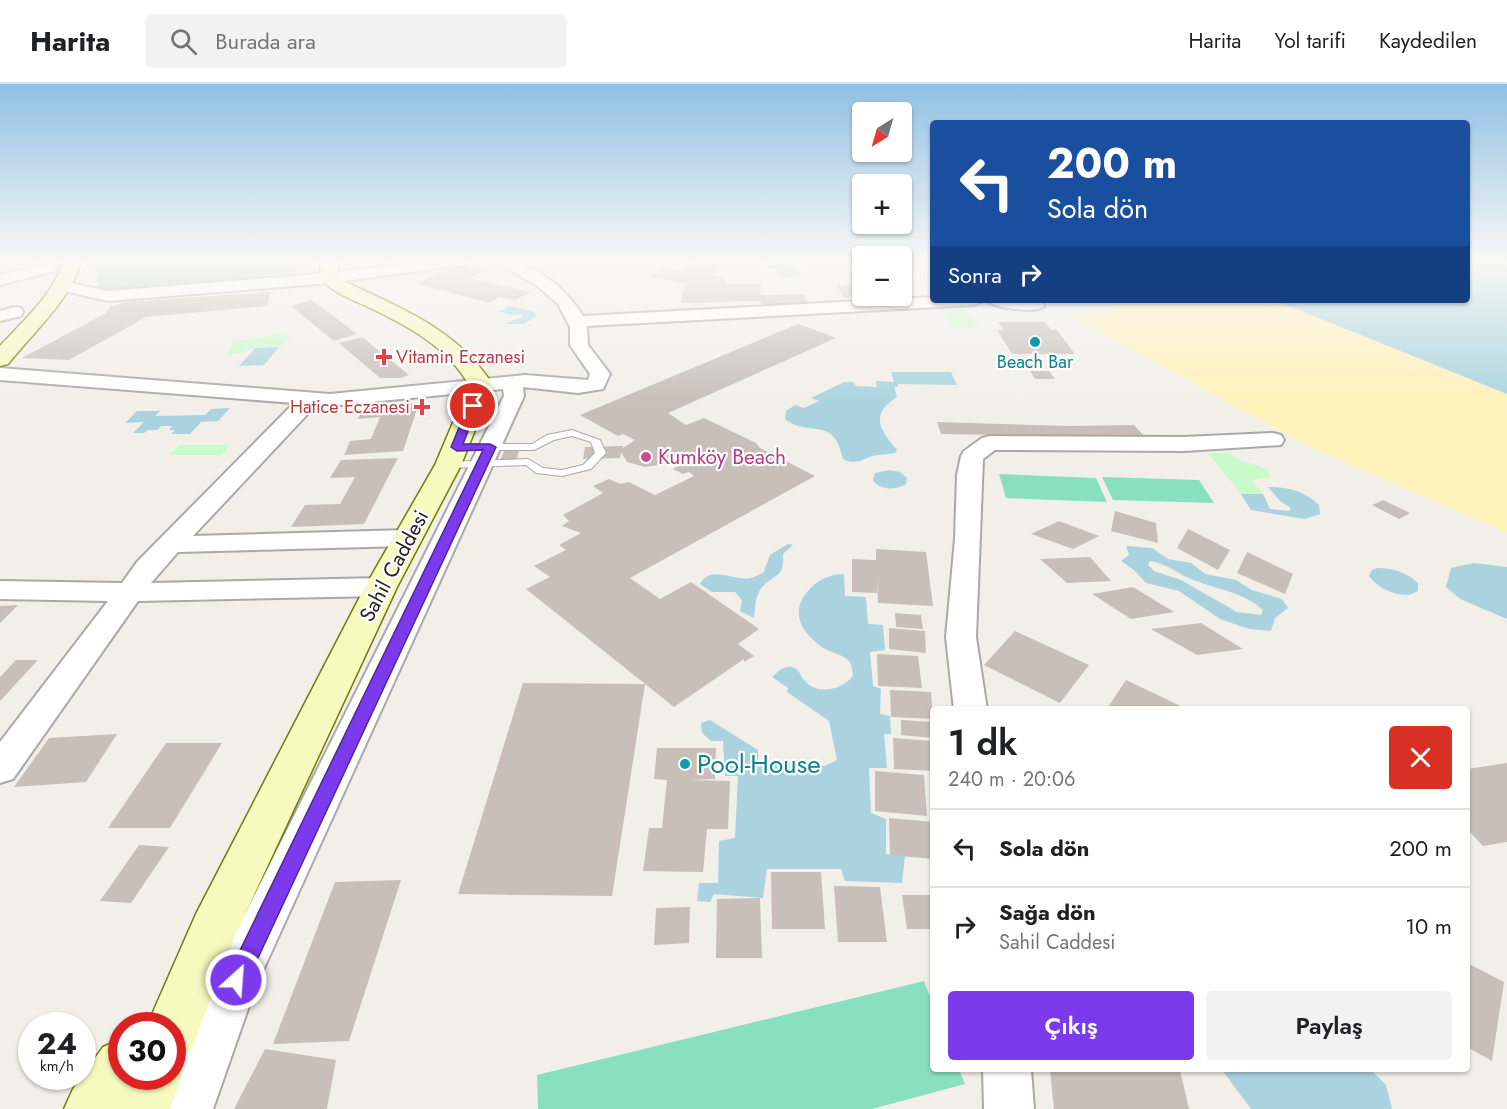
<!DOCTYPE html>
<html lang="tr">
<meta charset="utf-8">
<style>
:root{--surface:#fff;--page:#f2f2f2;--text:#202124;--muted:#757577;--line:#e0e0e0;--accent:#7c3aed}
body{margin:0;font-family:Jost,sans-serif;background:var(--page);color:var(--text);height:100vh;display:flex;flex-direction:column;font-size:22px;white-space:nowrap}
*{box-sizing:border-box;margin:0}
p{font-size:20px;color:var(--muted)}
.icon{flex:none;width:33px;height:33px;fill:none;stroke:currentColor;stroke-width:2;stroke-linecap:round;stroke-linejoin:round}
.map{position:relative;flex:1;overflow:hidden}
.side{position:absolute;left:930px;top:622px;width:540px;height:366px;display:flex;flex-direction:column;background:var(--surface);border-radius:6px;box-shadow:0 2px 4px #0004}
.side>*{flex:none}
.hud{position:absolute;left:930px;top:36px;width:540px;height:183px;border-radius:6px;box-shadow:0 2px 4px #0004;background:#1a4fa0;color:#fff;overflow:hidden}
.needle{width:39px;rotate:217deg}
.fabs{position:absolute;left:852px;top:18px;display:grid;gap:12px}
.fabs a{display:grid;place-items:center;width:60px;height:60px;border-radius:6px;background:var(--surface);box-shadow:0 2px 4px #0004;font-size:30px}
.speed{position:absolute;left:18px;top:928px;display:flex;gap:12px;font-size:30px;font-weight:700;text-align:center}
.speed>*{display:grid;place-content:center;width:78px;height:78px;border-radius:50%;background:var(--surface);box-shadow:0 2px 4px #0004;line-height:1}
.speed small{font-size:15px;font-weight:400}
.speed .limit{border:9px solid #d22;background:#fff;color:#111}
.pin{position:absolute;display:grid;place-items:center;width:51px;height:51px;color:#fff;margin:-26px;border:3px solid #fff;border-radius:50%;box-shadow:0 2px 6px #0007}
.me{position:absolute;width:66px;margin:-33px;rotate:26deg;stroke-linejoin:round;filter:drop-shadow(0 0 4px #0008)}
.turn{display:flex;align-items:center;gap:21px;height:126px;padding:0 18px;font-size:27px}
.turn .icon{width:78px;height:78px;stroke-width:2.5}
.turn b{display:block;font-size:42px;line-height:51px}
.then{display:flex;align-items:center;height:57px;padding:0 18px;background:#0003;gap:12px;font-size:22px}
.round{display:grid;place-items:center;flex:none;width:63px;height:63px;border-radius:6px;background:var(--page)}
.summary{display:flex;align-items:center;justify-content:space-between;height:102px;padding:0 18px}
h1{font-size:36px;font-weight:600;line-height:45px}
.primary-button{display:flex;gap:12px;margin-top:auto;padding:12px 18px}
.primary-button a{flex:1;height:69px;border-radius:6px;background:var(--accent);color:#fff;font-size:24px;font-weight:600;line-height:69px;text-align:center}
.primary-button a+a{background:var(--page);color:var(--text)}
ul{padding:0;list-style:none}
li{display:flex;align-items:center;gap:18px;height:78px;padding:0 18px;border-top:2px solid var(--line)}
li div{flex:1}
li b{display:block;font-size:22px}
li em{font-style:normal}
header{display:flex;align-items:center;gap:36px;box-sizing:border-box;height:84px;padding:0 30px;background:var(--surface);border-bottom:2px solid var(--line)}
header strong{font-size:28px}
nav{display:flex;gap:33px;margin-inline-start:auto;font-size:21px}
.search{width:420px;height:54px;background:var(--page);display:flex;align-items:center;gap:15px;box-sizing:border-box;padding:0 21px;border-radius:6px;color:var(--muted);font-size:22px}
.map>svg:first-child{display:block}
.sand{fill:#fff1ba}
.cemetery{fill:#aacbaf}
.park{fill:#c8facc}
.pitch{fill:#88e0be}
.water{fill:#aad3df;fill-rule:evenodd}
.building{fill:#c7bfb8}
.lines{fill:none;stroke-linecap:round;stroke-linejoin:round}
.service-casing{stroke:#a9a9a9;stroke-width:2}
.minor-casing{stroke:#a9a9a9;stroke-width:4}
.secondary-casing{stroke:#707d05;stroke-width:3}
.service{fill:#fff;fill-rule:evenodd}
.minor{fill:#fff;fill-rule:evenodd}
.secondary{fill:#f7fabf;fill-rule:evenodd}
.route{fill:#7c3aed;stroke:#51269a;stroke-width:1.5}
.culture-dot{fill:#0f9aa8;stroke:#fff;stroke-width:2}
.health-dot{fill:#e0444e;stroke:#fff;stroke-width:2}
.hotel-dot{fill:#d1479c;stroke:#fff;stroke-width:2}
.labels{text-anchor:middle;stroke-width:4.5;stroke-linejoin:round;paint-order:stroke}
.far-health-label{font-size:18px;fill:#be3a42;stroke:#fff;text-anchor:start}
.far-culture-label{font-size:18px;fill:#0d838f;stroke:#fff}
.hotel-label{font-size:21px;fill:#b23c85;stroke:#fff;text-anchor:start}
.street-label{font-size:21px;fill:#222;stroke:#fff}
.near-culture-label{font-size:26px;fill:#0d838f;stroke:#fff;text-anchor:start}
</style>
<header>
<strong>Harita</strong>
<div class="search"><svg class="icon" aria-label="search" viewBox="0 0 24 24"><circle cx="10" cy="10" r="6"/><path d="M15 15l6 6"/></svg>Burada ara</div>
<nav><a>Harita</a><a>Yol tarifi</a><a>Kaydedilen</a></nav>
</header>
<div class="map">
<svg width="1507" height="1025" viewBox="0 0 1507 1025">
<rect width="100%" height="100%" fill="#f2efe9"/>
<!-- sand -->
<path class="sand" d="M1104 216H1274L1507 310V449L1304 360 1070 232 1121 226Z"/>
<!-- cemetery -->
<path class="cemetery" d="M95 177H297L294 194 127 208 101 204 98 200Z"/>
<!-- park -->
<path class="park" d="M941 225H965L979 244H952Z
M279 249 291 254 279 263 255 264 227 272 233 258Z
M179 361H230L221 371H169Z
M1208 369H1230C1242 382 1262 376 1271 393L1252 396 1263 410H1241Z"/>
<!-- pitch -->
<path class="pitch" d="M999 390 1096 394 1107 418 1006 414Z
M1102 393 1199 396 1214 419 1113 416Z
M924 897 933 921V986H959L965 1000 872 1025H538L537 991Z"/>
<!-- water -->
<path class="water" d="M765 177H781L802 187 803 191C794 195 785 196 777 189L779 186 761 182Z
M1467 177H1507V310L1274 216H1467Z
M507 221 534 228 536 232 524 240H504L522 233 521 230 512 231 496 227 504 226Z
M279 263 264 281 239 282 255 264Z
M891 288H951L957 301 898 300V303H894L897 313C869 331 880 346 897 366L895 369C887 371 880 370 873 372 862 375 855 382 843 375 833 330 811 355 785 335L786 327 795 321 804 324 819 317 811 314 844 298H853L856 302 877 303 876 297 894 298Z
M230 324 218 337 201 338 190 350H171L175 346H169L172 342H161L157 346H148L144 349H133L144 338 125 339 137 327H160L155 332 205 331 211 325Z
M889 386 900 388 907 394 906 400C895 407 882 406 873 397L875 389Z
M1268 403C1289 403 1304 407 1319 421L1320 430 1305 435 1251 426 1241 410H1263L1270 425 1290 427V423L1280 417Z
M788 460 793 461 783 470C785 496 772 489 760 506 755 514 755 525 754 534L740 527 742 516 735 508H712L700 500C711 480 734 498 751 494 755 493 760 490 764 488L770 471Z
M1126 462 1152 464 1168 475 1191 479 1205 490 1236 496 1252 506 1282 515 1288 524 1275 534 1271 547 1249 545 1220 535 1179 507 1146 499 1134 486 1121 477 1129 471ZM1150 477C1166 479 1175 488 1189 494 1213 505 1243 507 1263 526L1261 531 1237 528 1181 496 1154 487 1148 481Z
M1474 479 1507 483V535L1460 515 1446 503 1451 484Z
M1377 484C1392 484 1407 488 1418 499V507C1403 517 1379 506 1369 492L1372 486Z
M844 490 845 512 866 513 868 540 883 541 885 566 870 568 873 602 881 605 880 630 890 632 891 650H884L887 684H869L871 729 886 735V770L905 772 902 799 845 797 841 785H767L763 814 714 810 710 818 697 817 699 799H718L719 757 735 754 738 692H725L723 657H711L702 649 701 639 710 636 758 666V677L768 682 808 678 825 682 837 676 829 637 787 608 788 604 772 593C777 588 784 581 792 583 800 585 799 590 804 596 817 612 842 606 853 592 852 586 852 579 847 575 841 570 832 569 825 565 799 549 787 524 814 501 822 494 833 490 844 490Z
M1222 986H1371L1386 1001 1392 1025H1251Z"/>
<!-- building -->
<path class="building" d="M698 177H742L729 181 711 190 723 194 727 200H761L760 211 805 210 807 219 762 221 760 217 681 219 684 203H688L684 199 648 193 668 183 681 186Z
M449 182 481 183 488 186 468 194 531 208 515 216 499 213 490 219 418 200Z
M862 200V213L843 214 837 201Z
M271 208 267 222 146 233 69 276 22 274 106 229 111 222 127 218Z
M312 216 357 250 334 257 291 222Z
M998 238H1045L1051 246H1057L1075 270H1012L997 246H1004Z
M798 240 836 254 668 329 686 341 704 334 756 359 760 364 815 392 630 494 660 515 691 498 759 545 738 560 754 572 744 578V575L674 623 526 505 550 493 534 482 566 466 559 461 581 449 562 442 569 437 563 431 603 409 593 402 609 395 620 400 629 398 655 411 694 392 689 388 683 390 673 385 678 382 670 379 645 383 627 378 621 368 623 364 635 356 623 350 618 352 580 331Z
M362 253 409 291 400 294H380L339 259Z
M1030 287H1049L1055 295H1035Z
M419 319 403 367 344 371 350 357 371 355 380 333 358 335 363 323Z
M937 338 1069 342 1134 341 1145 353 941 350Z
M623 362 620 374 583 375 585 363Z
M504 367H519L516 377H500Z
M398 374 364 440 291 443 305 421 340 420 355 393 330 394 341 376Z
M1383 416 1410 429 1399 435 1372 421Z
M1115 427 1156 439 1158 459 1111 447Z
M1059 437 1099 452 1073 465 1031 450Z
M1188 445 1230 466 1218 486 1177 464Z
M876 465 926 468 933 522 878 519 877 495V509L852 508V475L876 476Z
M1247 468 1293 490 1285 510 1237 489Z
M1090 473 1111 497 1067 499 1040 475Z
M1133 503 1174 528 1131 535 1092 510Z
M18 521 0 539V522Z
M895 529 921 531 923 545 896 543Z
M1201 539 1243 565 1197 571 1151 545Z
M889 544 925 547 926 569 889 565Z
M1015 547 1089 581 1060 619 984 581Z
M877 570 918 572 922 604 878 602Z
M16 576H38L0 617V593Z
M1126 596 1189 626H1106Z
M523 599 645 600 612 812 458 810Z
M890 606 931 608 933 635 891 633Z
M901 636 933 638V654L901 651Z
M117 650 86 698 14 703 49 654Z
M893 654 933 657V687L894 685Z
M166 659H222L170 744H108Z
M657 664H716L715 695 689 696 730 697 728 745H707L703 788 643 787 649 744H662L667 696 654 695Z
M1507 679V758L1483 762 1467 745V685Z
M875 687 924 691 927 732 875 727Z
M889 734 933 738V775L890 771Z
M139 761 169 763 131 819 100 817Z
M771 788H821L825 845H772Z
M401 796 349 957 273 960 335 798Z
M834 802 880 803 887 858H838Z
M902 811H933V845H907Z
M760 814 762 874H716L717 815Z
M690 823 689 859 654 861 656 824Z
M1467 879 1504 898 1492 977 1467 963Z
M265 965 336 976 327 1025H234Z
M1050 986H1180L1189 1025H1054Z"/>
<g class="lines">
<!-- service casing -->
<g class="service-casing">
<path id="service" d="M572 346 600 356 606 369 591 385 562 392 536 389 526 381 448 384 443 381 448 378 528 375 543 384 562 386 583 381 595 369 591 358 572 352 554 356 534 366H457L452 363 457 360H532L547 351Z"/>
</g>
<!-- minor casing -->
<g class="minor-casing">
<path id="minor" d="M425 177H470L463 181 330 199 108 217 55 205 53 202 61 197 108 207 330 189Z
M492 177C498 177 505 176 511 177 540 183 568 207 583 232L933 213V216H983L975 221 587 242 588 261 610 290 603 305 578 309 523 303 524 312 256 902 213 1025H163L220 880 504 312 503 305 330 322 316 321 193 452 407 446 416 448 420 454 416 460 407 462 178 468 151 499 381 494 391 497 395 503 391 509 381 512 138 517 13 695 0 699V658L108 517 0 515V497L122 499 137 478 294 319 0 296V284L330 310 525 291 588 296 590 290 570 261V243L558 220 535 200Z
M49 179 57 184 54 187 0 201V191Z
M986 216H1029L1042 218 1044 222C1038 230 992 224 986 216Z
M15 223 21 224 23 228 21 232 0 237V227Z
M1273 349 1281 351 1284 356 1281 361 1184 367 995 366 983 375 976 553 987 626H954L946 553 955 455 957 391 961 372 964 367 982 354 990 352 1184 353Z
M983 986H1031L1034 1025H984Z"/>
</g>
<!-- secondary casing -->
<g class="secondary-casing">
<path id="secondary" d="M63 177H81C74 212 30 252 8 280L0 282V262C22 238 55 209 63 177Z
M320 177H338L339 192 344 197C402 225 457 245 493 301L461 381 397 503 235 852 191 966 173 973 182 993 170 1025H64L73 1005 103 963 122 955V993H172V942H147L153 928 196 830 365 503 435 381 469 301C446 261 404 240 364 221 349 214 331 208 321 194Z"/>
</g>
<!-- service -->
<use href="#service" class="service"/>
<!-- minor -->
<use href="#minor" class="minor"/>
<!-- secondary -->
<use href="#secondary" class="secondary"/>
</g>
<!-- sky -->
<linearGradient id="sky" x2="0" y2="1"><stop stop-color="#8fc0e4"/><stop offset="0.55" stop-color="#f9f8f5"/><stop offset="1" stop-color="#f9f8f5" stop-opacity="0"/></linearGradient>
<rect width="1507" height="321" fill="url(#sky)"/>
<!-- route -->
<path class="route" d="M473 319 478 322 463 360H490L496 363 244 904 236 907 229 904 226 896 229 889 483 366 457 367 451 363 468 322Z"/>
<!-- markers -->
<g class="culture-dot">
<circle cx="1035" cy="258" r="6"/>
<circle cx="685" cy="680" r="6"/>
</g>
<g class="health-dot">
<path d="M381 264h6v6h6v6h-6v6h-6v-6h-6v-6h6z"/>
<path d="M419 314h6v6h6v6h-6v6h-6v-6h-6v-6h6z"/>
</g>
<circle class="hotel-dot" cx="646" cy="373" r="6"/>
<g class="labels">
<!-- far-health labels -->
<g class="far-health-label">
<text x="396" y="279">Vitamin Eczanesi</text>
<text x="410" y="329" text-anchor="end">Hatice Eczanesi</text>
</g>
<!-- far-culture labels -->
<g class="far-culture-label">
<text x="1035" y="284">Beach Bar</text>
</g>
<!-- hotel labels -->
<g class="hotel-label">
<text x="658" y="380">Kumköy Beach</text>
</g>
<!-- street labels -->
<g class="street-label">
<text transform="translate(394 482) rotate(-62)" y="7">Sahil Caddesi</text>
</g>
<!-- near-culture labels -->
<g class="near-culture-label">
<text x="697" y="689">Pool-House</text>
</g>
</g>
</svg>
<div class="fabs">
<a><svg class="needle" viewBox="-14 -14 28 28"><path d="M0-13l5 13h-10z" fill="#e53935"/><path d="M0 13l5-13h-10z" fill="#757577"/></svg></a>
<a>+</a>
<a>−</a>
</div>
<div class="speed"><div>24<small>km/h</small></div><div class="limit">30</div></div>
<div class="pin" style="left:473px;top:322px;background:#d93025"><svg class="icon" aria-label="arrive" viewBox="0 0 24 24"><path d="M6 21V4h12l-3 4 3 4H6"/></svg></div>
<svg class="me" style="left:236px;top:896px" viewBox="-20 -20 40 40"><circle r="17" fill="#7c3aed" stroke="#fff" stroke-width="3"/><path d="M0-11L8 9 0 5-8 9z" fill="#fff"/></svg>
<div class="hud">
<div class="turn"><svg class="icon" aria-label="left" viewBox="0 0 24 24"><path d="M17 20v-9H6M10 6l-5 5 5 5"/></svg><div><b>200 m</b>Sola dön</div></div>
<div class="then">Sonra<svg class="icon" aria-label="right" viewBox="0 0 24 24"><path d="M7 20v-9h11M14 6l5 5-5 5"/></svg></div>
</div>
<section class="side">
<div class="summary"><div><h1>1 dk</h1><p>240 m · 20:06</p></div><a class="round" style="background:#d93025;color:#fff"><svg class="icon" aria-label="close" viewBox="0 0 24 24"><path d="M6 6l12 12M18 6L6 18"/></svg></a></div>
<ul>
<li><svg class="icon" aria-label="left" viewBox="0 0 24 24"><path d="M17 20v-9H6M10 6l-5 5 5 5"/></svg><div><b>Sola dön</b></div><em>200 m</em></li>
<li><svg class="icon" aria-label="right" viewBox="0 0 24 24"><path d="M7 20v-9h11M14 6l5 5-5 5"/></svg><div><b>Sağa dön</b><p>Sahil Caddesi</p></div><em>10 m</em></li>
</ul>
<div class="primary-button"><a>Çıkış</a><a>Paylaş</a></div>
</section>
</div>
